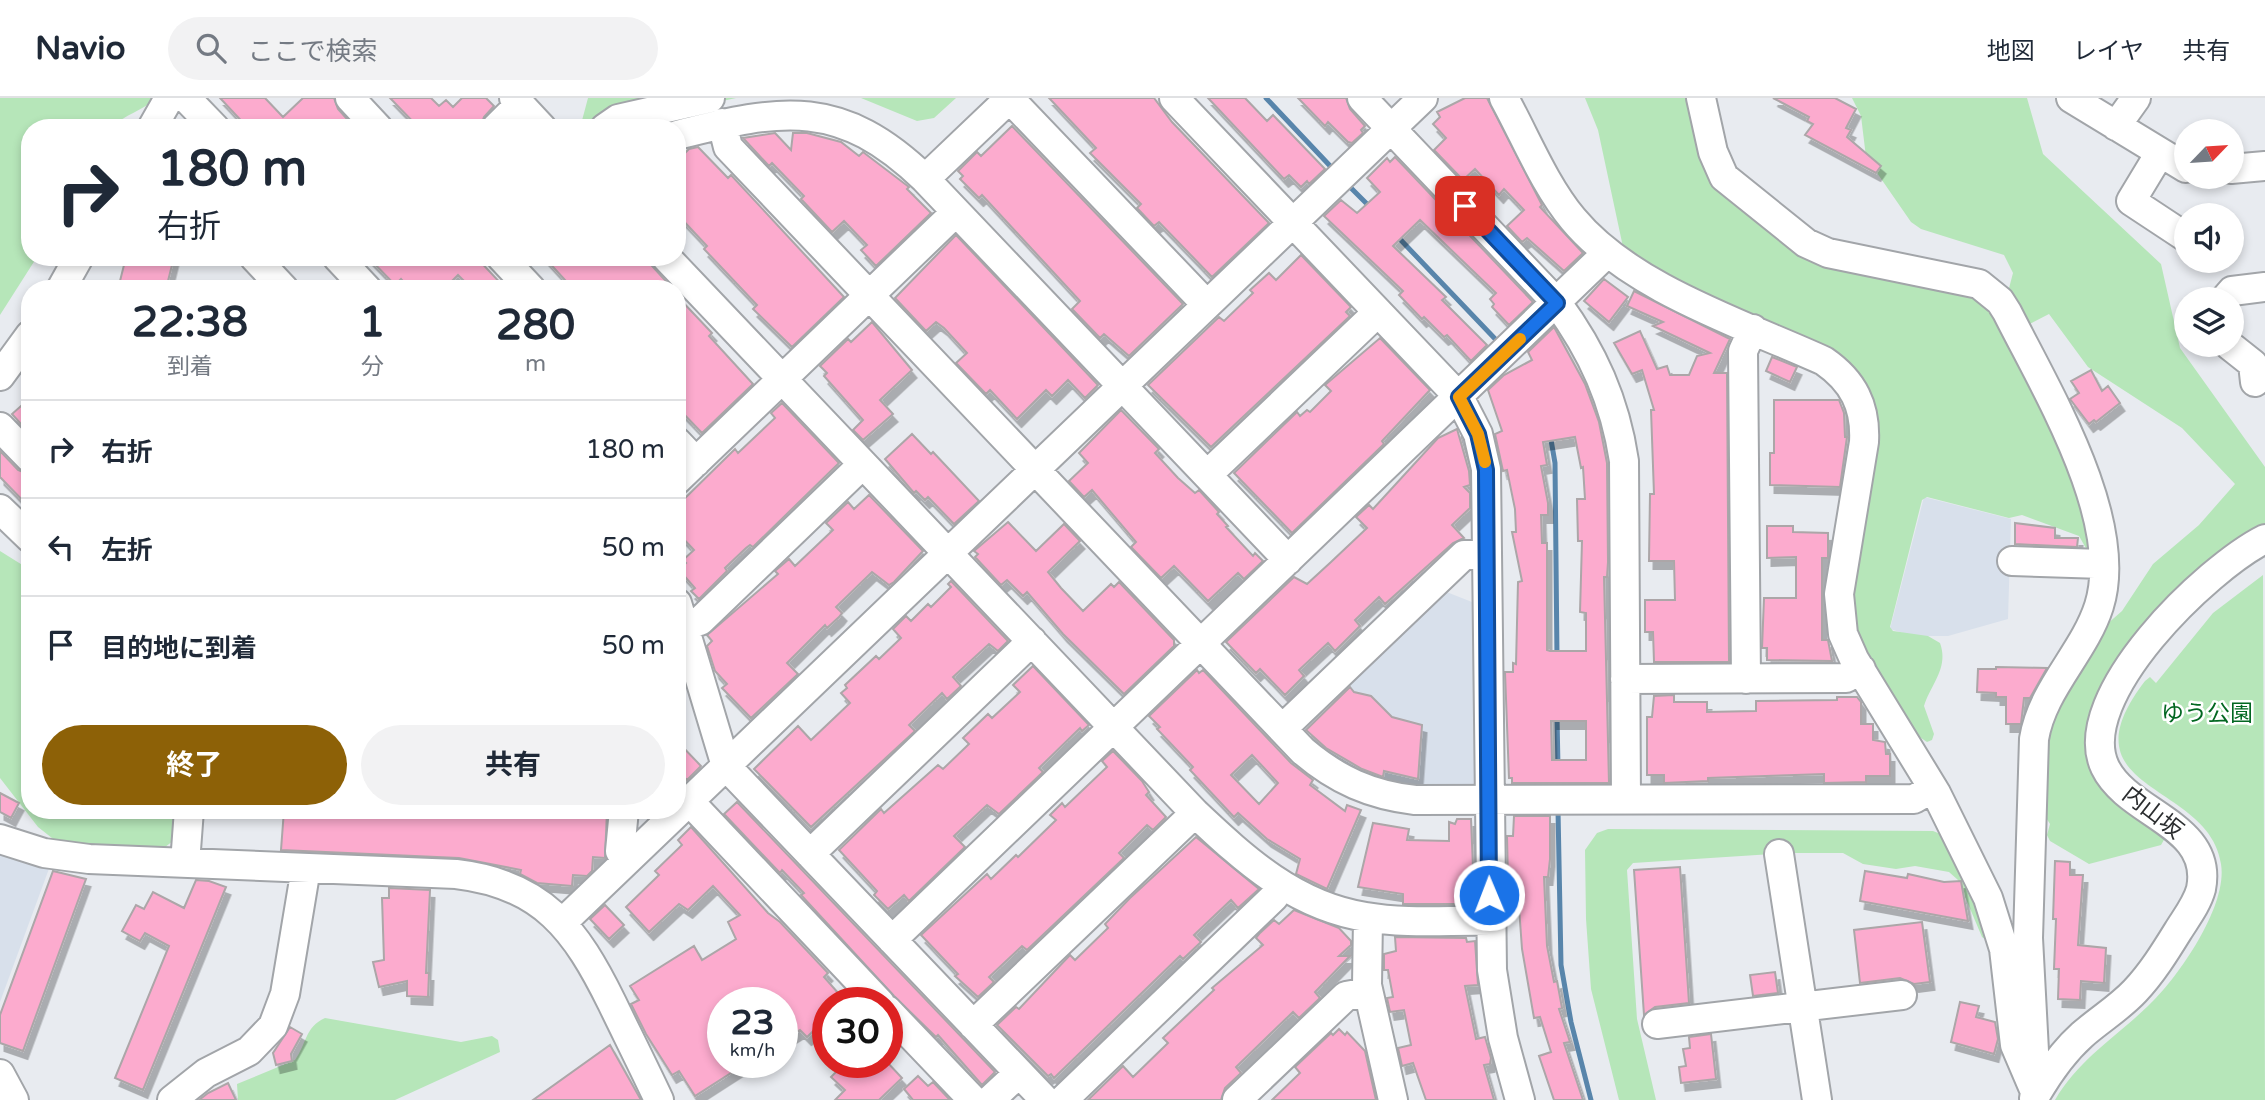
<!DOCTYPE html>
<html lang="ja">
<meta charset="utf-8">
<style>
:root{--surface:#fff;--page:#f2f2f3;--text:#1f2937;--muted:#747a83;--line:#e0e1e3;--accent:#8d6107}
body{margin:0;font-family:"Varela Round","Noto Sans JP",sans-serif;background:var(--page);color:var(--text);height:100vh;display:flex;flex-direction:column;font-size:26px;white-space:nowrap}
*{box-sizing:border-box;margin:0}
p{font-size:23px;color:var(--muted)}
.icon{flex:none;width:38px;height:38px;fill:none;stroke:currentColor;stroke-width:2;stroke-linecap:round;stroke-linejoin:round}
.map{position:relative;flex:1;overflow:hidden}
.sheet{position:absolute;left:21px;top:182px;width:665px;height:539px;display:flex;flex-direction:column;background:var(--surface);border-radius:28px;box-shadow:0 4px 10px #0003}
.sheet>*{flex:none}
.hud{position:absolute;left:21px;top:21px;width:665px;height:147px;border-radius:28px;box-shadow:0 4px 10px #0003;background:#fff;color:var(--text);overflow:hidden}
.needle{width:46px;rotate:65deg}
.fabs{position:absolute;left:2174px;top:21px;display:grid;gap:14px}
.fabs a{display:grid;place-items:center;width:70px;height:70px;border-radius:50%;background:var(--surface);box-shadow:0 4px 10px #0003;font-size:35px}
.speed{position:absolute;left:707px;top:889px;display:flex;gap:14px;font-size:35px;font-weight:700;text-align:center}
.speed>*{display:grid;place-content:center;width:91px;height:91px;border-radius:50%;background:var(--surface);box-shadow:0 4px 10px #0003;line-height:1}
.speed small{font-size:18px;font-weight:400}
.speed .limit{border:10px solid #d22;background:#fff;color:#111}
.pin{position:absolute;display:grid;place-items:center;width:60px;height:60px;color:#fff;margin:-30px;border-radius:14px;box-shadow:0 4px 10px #0006}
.me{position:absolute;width:77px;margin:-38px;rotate:359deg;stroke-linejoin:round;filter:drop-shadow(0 0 5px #0008)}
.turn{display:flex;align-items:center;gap:24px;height:147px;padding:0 21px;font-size:32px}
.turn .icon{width:91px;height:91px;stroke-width:2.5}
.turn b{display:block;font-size:49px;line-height:60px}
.eta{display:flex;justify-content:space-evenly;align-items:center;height:119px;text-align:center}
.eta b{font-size:42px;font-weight:700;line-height:49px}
.cta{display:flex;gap:14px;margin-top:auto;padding:14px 21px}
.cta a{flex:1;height:80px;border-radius:42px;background:var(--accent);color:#fff;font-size:28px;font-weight:700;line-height:80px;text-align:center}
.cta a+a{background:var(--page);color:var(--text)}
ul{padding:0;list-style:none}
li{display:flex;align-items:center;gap:21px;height:98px;padding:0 21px;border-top:2px solid var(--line)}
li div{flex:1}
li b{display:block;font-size:26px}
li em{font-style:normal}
header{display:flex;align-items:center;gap:42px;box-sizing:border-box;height:98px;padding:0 35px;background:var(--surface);border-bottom:2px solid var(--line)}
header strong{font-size:33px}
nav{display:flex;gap:38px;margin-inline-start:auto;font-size:24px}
.search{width:490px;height:63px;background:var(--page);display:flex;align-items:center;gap:18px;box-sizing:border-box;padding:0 24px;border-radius:38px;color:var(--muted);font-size:26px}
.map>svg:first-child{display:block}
.built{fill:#d8e0eb}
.green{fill:#b6e6b9}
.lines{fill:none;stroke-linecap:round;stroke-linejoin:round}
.stream{stroke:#5885ab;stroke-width:5}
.building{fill:#fcabce;stroke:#aca6a8;stroke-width:2;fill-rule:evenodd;filter:url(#shadow)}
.minor-casing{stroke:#a2a5a9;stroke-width:32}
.minor{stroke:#fff;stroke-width:28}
.route-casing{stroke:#114b97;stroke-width:18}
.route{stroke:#1a73e8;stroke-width:12}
.slow{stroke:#f59e0b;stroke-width:12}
.labels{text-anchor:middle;stroke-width:5;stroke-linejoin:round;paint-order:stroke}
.park-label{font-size:23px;fill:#026721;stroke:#fff}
.street-label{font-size:23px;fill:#2c2e30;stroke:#fff}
</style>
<header>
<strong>Navio</strong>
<div class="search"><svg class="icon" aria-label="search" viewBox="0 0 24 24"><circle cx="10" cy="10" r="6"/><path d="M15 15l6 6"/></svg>ここで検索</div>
<nav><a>地図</a><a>レイヤ</a><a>共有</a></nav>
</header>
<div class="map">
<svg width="2265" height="1002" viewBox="0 0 2265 1002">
<defs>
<filter id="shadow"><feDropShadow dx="4.5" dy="8" stdDeviation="0" flood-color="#0004"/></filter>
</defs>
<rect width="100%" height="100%" fill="#e8ebf0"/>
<!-- built -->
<path class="built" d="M1924 399 2011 421 2008 521 1948 538H1913L1890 531Z
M1439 491 1477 506 1479 683 1469 693 1392 691 1309 647 1298 626Z
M0 753 50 768 0 904Z"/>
<!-- green -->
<path class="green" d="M0 0H156C143 13 124 16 112 30H30V159H37L0 217Z
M588 0H736L654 18 657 30H580Z
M861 0H956L934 20 917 23Z
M1585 0H1693L1706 56 1802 150 1986 199 2071 359 2094 450 2087 452 2079 438 2022 417 2009 420 1927 399 1922 402 1890 529 1893 533 1928 538 1940 545C1949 570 1931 586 1924 608L1934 636 1932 642 1927 644 1915 636C1899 610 1860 557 1855 530 1839 438 1928 316 1830 252L1652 171 1623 149 1598 32Z
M1852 0H2027L2043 56 2161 166 2180 250 2265 369V429C2245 441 2223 452 2205 466 2159 502 2128 557 2095 605L2087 632V646L2165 740 2161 747 2089 766 2050 743 2047 737 2050 726 2043 715 2041 641 2098 534 2122 513 2153 466 2199 427 2235 386 2182 330 2088 269 2049 216 2026 228 2008 194 2013 175 2004 157 1921 131 1911 124 1866 59 1861 18Z
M0 453 24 468 30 476V712H182L174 742 164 750 89 749 57 744 38 729 0 680Z
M2263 477 2265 1002H2055C2079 961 2115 940 2148 908 2178 880 2228 808 2221 766 2209 683 2059 695 2145 583L2150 579 2156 585 2213 515Z
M1608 731 1933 733 1943 737 1979 804 1989 844 1982 839 1958 782 1949 774 1915 768 1896 771 1863 766 1843 755H1787L1633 765 1627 772 1637 921 1656 1002H1619L1591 891 1586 821 1585 752 1597 735Z
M325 920 461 944 492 938 498 942 500 954 395 1002H238L237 986 295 962C307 945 305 929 325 920Z"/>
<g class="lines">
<!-- stream -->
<path class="stream" d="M1266 0 1333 71
M1349 88 1370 109
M1396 137 1500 246
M1550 336 1555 365 1557 560
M1557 619 1558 669
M1558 712 1561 867 1571 924 1591 1002"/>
</g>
<!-- building -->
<path class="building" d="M220 0H265L283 19 303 0H334L338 11 355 30H248Z
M390 0H431L439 8 446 2 453 9 462 0H486L494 8 484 19 480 30H419Z
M1049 0H1154L1172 24 1269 125 1212 179 1159 124 1154 128 1137 110 1141 106 1090 55 1096 50Z
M1208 0H1245L1267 23 1273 17 1325 71 1309 86 1307 83 1301 89 1289 77 1284 81Z
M1298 0H1346L1350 11 1365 28 1361 32 1363 35 1352 45 1348 44 1328 24 1325 28Z
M1465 0H1487L1542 107 1540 109 1583 155 1564 173 1527 140 1522 144 1507 128 1524 112 1504 91 1499 97 1475 71 1463 82 1434 52 1446 40 1433 26 1440 19 1437 14Z
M1773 0H1835L1856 11 1846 30 1851 32 1847 39 1881 68 1876 75 1805 37 1813 26 1807 23 1809 19Z
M1012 28 1183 206 1129 258 1104 236 1100 240 1072 211 1080 203 982 97 979 100 960 81 963 78 958 73 977 54 981 58Z
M775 35 791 52 793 35H807L841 44 859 58 863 54 909 89 907 91 931 115 876 168 861 152 867 147 844 123 832 134 801 101 804 98 772 65 769 68 743 40Z
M698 49 728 80 731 77 844 199 792 249 753 211 757 207 704 151 707 148 677 116V63L689 51Z
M1395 59 1533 204 1509 227 1492 209 1494 206 1490 201 1496 195 1420 122 1393 148 1446 199 1442 202 1487 247 1471 263 1447 237 1444 239 1424 219 1422 221 1399 197 1403 193 1324 118 1341 102 1357 115 1380 94 1367 80 1387 60 1390 64Z
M956 137 1098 287 1085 300 1068 282 1052 298 1046 292 1017 321 990 292 986 296 956 265 967 255 944 230 936 224 926 233 895 200Z
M1301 157 1351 209 1346 214 1350 218 1211 349 1148 287 1219 219 1224 223 1253 195 1250 192 1269 175 1276 182Z
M126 159H174L166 191H118Z
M368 159H476L506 191H472L458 177 444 191H410L401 181 395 187Z
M544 159H644L673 191H556L565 182Z
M1604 181 1628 199 1609 224 1584 203Z
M1634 193 1730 241 1714 275H1727L1729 564H1654L1653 534H1645V502H1675L1674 463H1649L1650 396H1654L1651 312H1654L1642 272 1632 276 1614 245 1640 233 1657 271 1667 268 1670 277H1689L1697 258 1710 255 1653 228 1663 224 1627 208Z
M677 198 712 235 709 238 753 286 702 335 677 309Z
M872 224 912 272 880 302 893 316 863 342 853 332 863 322 824 278 827 275 820 268 848 241 851 244Z
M1554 229 1585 286 1599 324 1607 365 1608 464 1607 479H1604L1609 685H1512V680H1509L1505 574H1513V565L1516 566 1518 484 1522 483 1512 434H1516L1515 411 1507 372 1503 373 1495 336 1502 333 1488 292 1504 277 1532 262 1528 254ZM1575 339 1581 370 1583 369 1585 401H1577L1578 443H1582L1580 514 1586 515V553H1550L1547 552V445H1542L1541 417H1548V405L1541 368 1547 367 1543 344ZM1551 623H1586V662H1552Z
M1380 240 1430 292 1382 343 1384 346 1292 435 1234 375 1297 314 1300 318 1307 312 1310 314 1331 293 1325 287Z
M1772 259 1797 269 1790 284 1766 273Z
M2091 272 2102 293 2108 288 2120 305 2096 324 2094 322 2089 326 2070 301 2079 295 2071 283Z
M30 300V336L12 316Z
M1774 302H1839L1844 315 1845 339H1847L1840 389 1770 387V355H1774Z
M782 305 839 365 753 449 750 447 746 450 725 470 727 473 699 501 691 493 695 490 679 472 686 465 683 462 694 452 677 434V408L735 351 738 355 775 320 771 315Z
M1121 312 1159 351 1155 355 1178 380 1195 395 1199 392 1219 414 1217 416 1228 428 1226 429 1253 458 1255 455 1263 463 1244 481 1238 475 1208 503 1174 468 1161 480 1131 449 1136 444 1092 392 1084 399 1069 383 1088 365 1079 355Z
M1457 331 1469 373 1470 387 1464 389 1470 395V410L1452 427 1464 440 1453 445 1385 506 1379 499 1355 522 1360 528 1335 553 1328 545 1299 572 1304 578 1285 597 1260 571 1256 575 1226 544 1294 479 1307 486 1331 464 1367 430 1356 419 1369 407 1373 411 1438 340Z
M912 336 931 356 933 354 979 403 954 426 928 399 925 402 916 393 914 395 885 361Z
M0 353 18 372 30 377V410L0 379Z
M869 397 923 453 894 484 889 487 872 474 836 509 842 515 839 519 827 530 825 527 787 565 798 576 751 620 722 590 727 586 715 573 707 548 712 543 707 537 778 476 775 473 789 461 795 468 833 432 826 425 848 404 854 411Z
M1008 424 1036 453 1064 426 1080 443 1048 474 1061 490 1083 513 1111 486 1114 489 1119 484 1174 542V548L1124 596 1063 536 1027 494 1023 498 1007 482 1001 487 975 459 978 456 974 453Z
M2015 425 2055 430V440H2078L2077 449 2015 446Z
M1767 428H1793V434L1828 435V460H1822V542H1828L1832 563 1767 562V550H1762L1764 500H1796V459L1767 460Z
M951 483 1008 543 998 553 989 546 953 579 961 588 947 601 942 595 909 627 915 633 811 729 754 671 798 628 811 642 850 605 841 595 847 590 845 587 876 558 879 561 901 540 893 531 906 518 911 523 928 506 931 509 951 489 948 486Z
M1033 568 1089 627 1082 633 1080 630 1039 670 1043 674 999 716 987 707 954 738 965 749 909 803 904 797 888 811 874 797 877 793 839 752 881 711 884 715 938 667 943 671 969 646 963 640 988 616 992 620 1020 594 1013 587Z
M1996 569 2047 570 2030 600H2024L2021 626H2006V599H1996V595L1977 594 1978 571H1996Z
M1197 572 1199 575 1203 572 1291 665 1313 682 1310 687 1345 713 1347 707 1361 712 1327 791 1296 776 1300 761 1267 741 1238 715 1234 719 1190 672 1193 669 1157 631 1160 629 1149 618ZM1252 657 1278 685 1259 706 1231 677Z
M1350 589 1354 594 1371 598 1392 619 1422 627 1418 681 1384 673 1383 679 1362 671 1326 650 1306 632Z
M1674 597V604H1707V614L1756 613V603L1837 602V599H1857L1861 604V626H1873V642L1885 644 1886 656H1890V678H1866V684L1824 685V676L1708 680V683L1664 685V677H1647V619H1652L1654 598Z
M677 643 701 668 687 682 677 672Z
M1113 653 1142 683 1149 694 1146 697 1166 719 1153 732 1147 727 1119 755 1124 760 1027 852 1022 848 989 879 994 884 978 899 955 878 958 876 921 837 987 776 991 781 1016 757 1018 759 1056 722 1050 717 1062 705 1065 709 1107 669 1102 663Z
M0 695 19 705 11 720 0 714Z
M737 704 995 974 982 987 938 937 936 939 894 898 801 797 804 795 782 772 780 775 724 716Z
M284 712H607L605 760 593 759 592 773 587 778 573 777 572 788 537 785 520 776 521 772 459 760 281 752Z
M1514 718H1550V761L1548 779H1544L1547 848 1554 884 1557 883 1562 910 1559 911 1570 944 1564 945 1583 1002H1554L1539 958 1551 954 1540 919 1534 920 1522 851 1517 781H1508L1507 738H1513Z
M1457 721H1471L1474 794 1465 795V806H1403V796L1358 789 1373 725 1409 731 1407 742 1449 743V724L1455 726Z
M691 729 768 815 780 824 828 875 824 879 847 905H828V919L807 939 800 932 782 943V905H723V964H748L695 998 679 973 672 977 646 936 631 906 639 902 630 888 694 848 702 862 736 841 728 824 740 817 713 788 688 812 679 806 649 834 626 809 659 777 655 773 682 747 678 742Z
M1196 739 1259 791 1238 810 1231 802 1194 837 1201 844 1183 861 1180 858 1054 980 1051 976 1048 978 997 927 1016 909 1019 911 1070 857 1075 862 1108 830 1105 826 1130 800Z
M2055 763 2070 764V777H2083L2078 847 2106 850 2104 885 2081 883 2080 902 2058 901 2059 871H2054L2056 821H2053Z
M1680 769 1689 905 1655 909 1644 917 1634 772Z
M53 773 86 781 23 953 0 945V917Z
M1865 773 1907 780 1908 776 1944 784 1961 783 1968 823 1860 803Z
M196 782 209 783 226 789 143 992 115 980 169 848 145 835 140 843 122 833 136 807 144 811 153 794 184 810Z
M389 790 430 792 426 875H429L428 899 407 898V883L379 889 373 864 384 862 382 800H389Z
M605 807 624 827 609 841 590 821Z
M1294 812 1339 830 1351 843V847L1339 858H1350L1315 894 1320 900 1299 920 1293 914 1236 969 1241 975 1225 990 1221 1002H1088L1123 968 1133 979 1168 945 1163 940 1214 892 1212 890 1263 847 1256 840 1260 835 1274 822 1279 826Z
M1922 824 1930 884 1914 886 1900 880 1860 885 1854 832Z
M1395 839 1466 840 1467 844 1475 843 1478 887 1465 888 1476 941 1485 939 1491 960 1490 966 1484 967 1494 1002H1426L1413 965 1402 968 1398 950 1411 947 1404 912 1390 914 1387 900 1393 899 1388 872H1384V856L1396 853Z
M1775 874 1778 895 1753 898 1750 877Z
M1960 904 1979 908 1976 919 1995 924 1998 941 1994 956 1951 944Z
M290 929 302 936 291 956 292 963 276 967 273 955Z
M1339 931 1345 937 1347 934 1365 953 1376 1002H1272L1300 975 1295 969 1331 935 1333 937Z
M1711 936 1716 981 1681 985 1679 969 1686 968 1683 951 1690 950 1689 939Z
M610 947 641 1002H533Z
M846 964 856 972 864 964H887L902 980 879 1002H835L845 992 831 979Z
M918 978 928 988 933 984 950 1002H913L904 991Z
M228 985 236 1002H199L208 995Z"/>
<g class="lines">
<!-- minor casing -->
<g class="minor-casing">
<path id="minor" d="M186 0 215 30
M350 0 378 30
M514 0 542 30
M1009 0 1207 207
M1174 0 1459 299 1478 336 1486 371 1492 872 1503 940 1520 1002
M1362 0 1557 205C1593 254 1615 303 1624 363L1626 701
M1504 0C1526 40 1544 86 1573 121 1630 190 1743 226 1824 263 1853 283 1866 308 1864 344L1839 496 1843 536 1854 561 1936 695 1988 800 2004 851 2015 947 2036 996
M1701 0 1713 54 1724 79 1806 145 1828 155 1979 186 2000 203 2007 214C2045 290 2126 422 2099 508 2084 555 2042 591 2034 641L2028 840 2035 972
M2071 0 2186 70
M722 25 728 49 1303 653C1337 682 1371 697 1415 702L1914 701 1933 690
M2116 28 2136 0
M152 30 169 0
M496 30 520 6
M605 30 618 21 710 0
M677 37C783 10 841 0 925 81L1288 462
M2160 55 2131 103 2184 138
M2231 71 2265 68
M925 81 1010 0
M254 159 284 191
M337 159 367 191
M501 159 531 191
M666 159 1195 715C1245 762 1295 808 1366 819 1405 826 1450 822 1490 823
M61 191 79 159
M2225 201 2232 193 2265 189
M2229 247 2253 266 2255 284
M0 278 30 237
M0 329 30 360
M677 344 696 364
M1207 377 1378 214
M677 382 956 114
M0 411 30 440
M2012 463 2103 466
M677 505 726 668 1045 1002
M684 527 700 523 863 366
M1625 581 1846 580 1861 571
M1746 581 1743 253 1753 231
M1282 631 1464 457H1487
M689 703 880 905
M624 712 620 753 628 761
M0 741 44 755 89 761 456 776C543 786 576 832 612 905 628 938 644 970 659 1002
M810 756 1032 543
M1779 756 1817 1002
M185 765 189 712
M1368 820 1367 887 1393 1002
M563 824 1423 0
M892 842 1607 155
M887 912 973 1002
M1657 926 1902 897
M973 927 1195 715
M0 976 14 1002
M2034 1000C2047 977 2062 955 2082 937 2099 922 2119 910 2135 893 2152 875 2165 854 2178 833 2186 820 2197 806 2201 791 2214 726 2128 717 2105 669 2072 599 2207 470 2265 441
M172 1002 206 975 249 953 273 928 285 896 306 770
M990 1002 1019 975
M1063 1002 1274 799 1281 787
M1237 1002 1346 898 1368 894"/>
</g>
<!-- minor -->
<use href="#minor" class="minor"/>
</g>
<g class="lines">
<!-- route casing -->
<g class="route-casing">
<path id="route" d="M1465 108 1557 205 1459 299 1478 336 1486 372 1489 797"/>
</g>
<!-- route -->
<use href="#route" class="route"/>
<!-- slow -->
<path class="slow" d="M1485 364 1478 336 1459 299 1520 241"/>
</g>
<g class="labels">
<!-- park labels -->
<g class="park-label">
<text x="2207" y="623">ゆう公園</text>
</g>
<!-- street labels -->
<g class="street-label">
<text transform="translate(2153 714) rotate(38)" y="8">内山坂</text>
</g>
</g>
</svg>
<div class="fabs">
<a><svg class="needle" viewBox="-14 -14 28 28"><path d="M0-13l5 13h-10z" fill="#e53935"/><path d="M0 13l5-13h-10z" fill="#747a83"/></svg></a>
<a><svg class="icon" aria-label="sound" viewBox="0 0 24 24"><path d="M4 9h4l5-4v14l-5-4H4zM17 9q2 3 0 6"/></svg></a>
<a><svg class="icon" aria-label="layers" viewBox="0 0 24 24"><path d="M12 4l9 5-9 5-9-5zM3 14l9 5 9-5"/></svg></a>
</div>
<div class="speed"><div>23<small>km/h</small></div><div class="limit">30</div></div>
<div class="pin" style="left:1465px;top:108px;background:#d93025"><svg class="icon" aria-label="arrive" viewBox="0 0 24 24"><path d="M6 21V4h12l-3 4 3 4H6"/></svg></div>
<svg class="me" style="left:1489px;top:797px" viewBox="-20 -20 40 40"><circle r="17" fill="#1a73e8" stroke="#fff" stroke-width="3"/><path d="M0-11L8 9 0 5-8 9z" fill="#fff"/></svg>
<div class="hud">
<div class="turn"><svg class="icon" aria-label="right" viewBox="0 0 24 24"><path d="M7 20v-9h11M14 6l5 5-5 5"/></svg><div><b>180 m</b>右折</div></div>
</div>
<section class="sheet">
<div class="eta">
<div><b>22:38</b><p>到着</p></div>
<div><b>1</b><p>分</p></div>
<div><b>280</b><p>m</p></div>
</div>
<ul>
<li><svg class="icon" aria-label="right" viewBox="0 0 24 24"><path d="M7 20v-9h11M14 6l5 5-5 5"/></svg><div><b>右折</b></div><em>180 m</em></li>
<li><svg class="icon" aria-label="left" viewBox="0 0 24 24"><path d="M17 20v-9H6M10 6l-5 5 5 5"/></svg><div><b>左折</b></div><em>50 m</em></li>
<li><svg class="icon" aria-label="arrive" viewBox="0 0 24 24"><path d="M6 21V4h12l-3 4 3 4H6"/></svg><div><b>目的地に到着</b></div><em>50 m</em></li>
</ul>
<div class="cta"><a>終了</a><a>共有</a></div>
</section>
</div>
